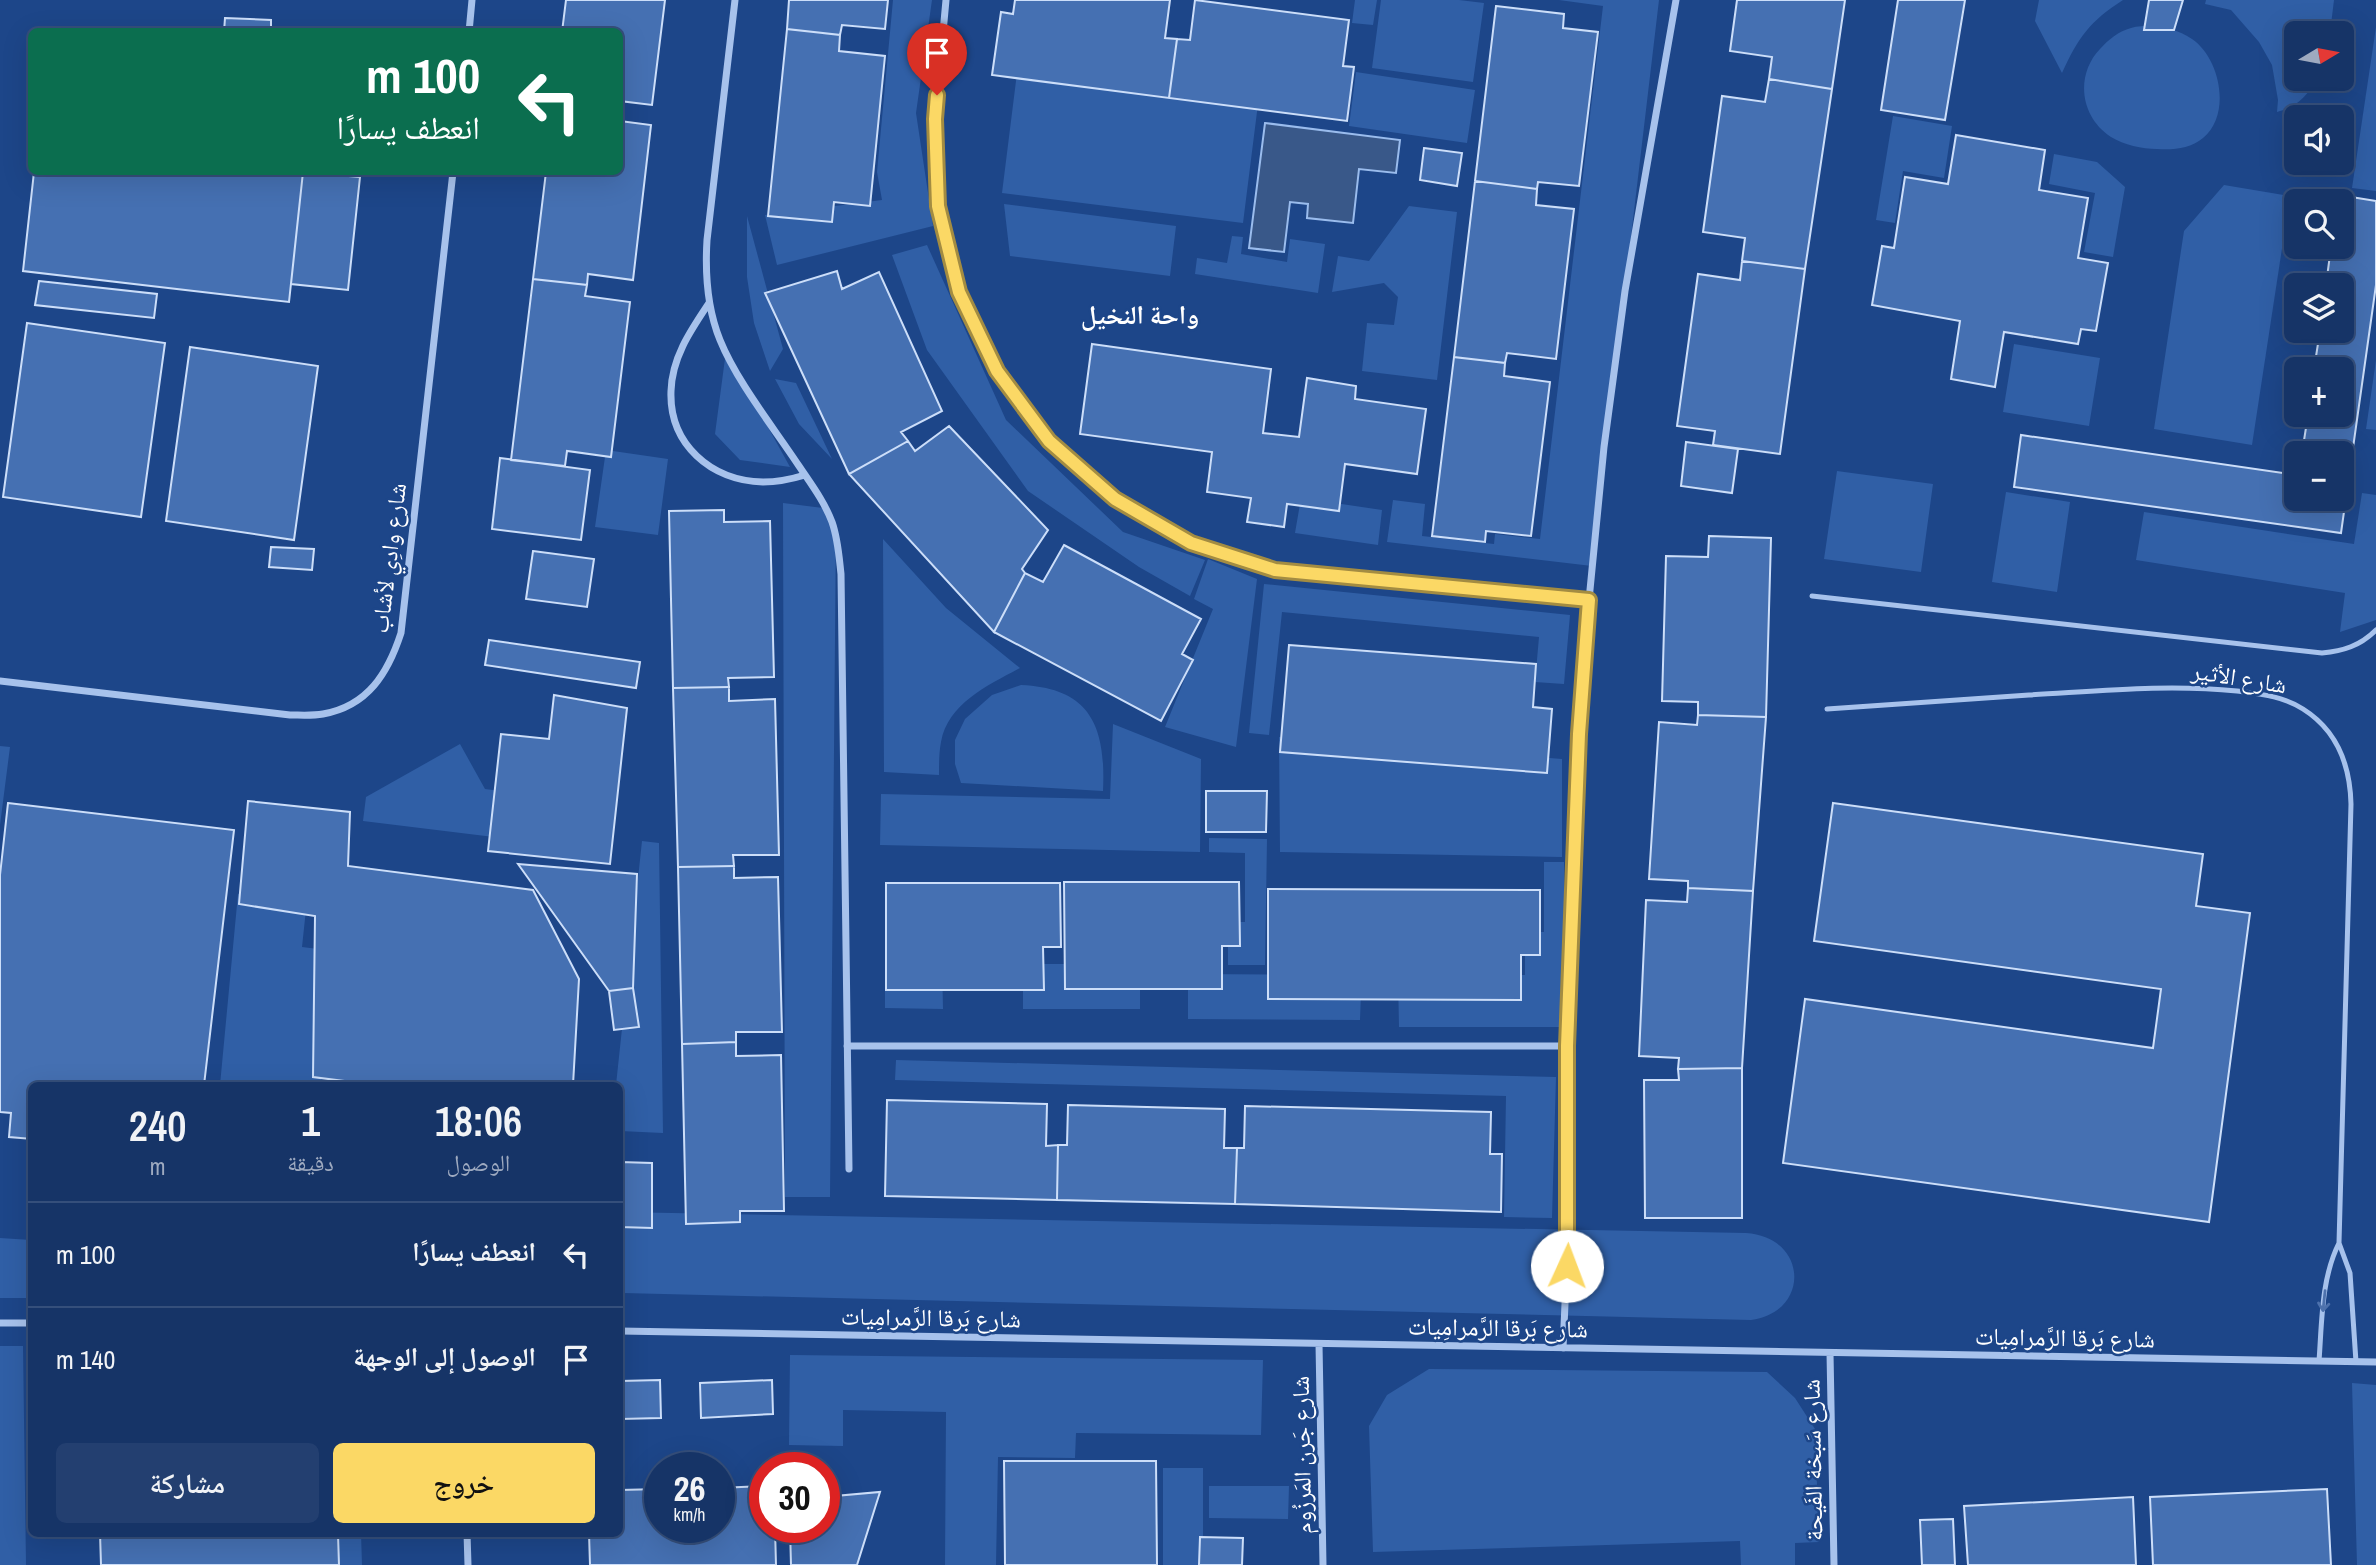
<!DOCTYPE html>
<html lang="ar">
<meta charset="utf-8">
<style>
:root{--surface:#163467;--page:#233f70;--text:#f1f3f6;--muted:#9eaac0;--line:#354f7b;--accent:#fbd865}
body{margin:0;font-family:"Archivo Narrow","Noto Naskh Arabic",sans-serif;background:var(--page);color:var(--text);direction:rtl;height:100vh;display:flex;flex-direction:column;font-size:26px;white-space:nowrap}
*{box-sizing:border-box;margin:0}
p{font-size:23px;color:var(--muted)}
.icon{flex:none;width:38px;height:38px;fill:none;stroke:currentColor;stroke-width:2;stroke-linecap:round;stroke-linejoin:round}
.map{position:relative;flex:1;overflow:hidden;direction:ltr}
.drawer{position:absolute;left:28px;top:1082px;width:595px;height:455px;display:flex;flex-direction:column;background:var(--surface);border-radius:10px;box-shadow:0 7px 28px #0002,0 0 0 2px var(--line);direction:rtl}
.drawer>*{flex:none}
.top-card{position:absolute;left:28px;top:28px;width:595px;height:147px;border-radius:10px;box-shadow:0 7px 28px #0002,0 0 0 2px var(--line);direction:rtl;background:#0b6e4f;color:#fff;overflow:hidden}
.needle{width:46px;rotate:80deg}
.tools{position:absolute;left:2284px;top:21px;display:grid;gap:14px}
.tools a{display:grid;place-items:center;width:70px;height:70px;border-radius:10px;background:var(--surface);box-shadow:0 7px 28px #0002,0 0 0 2px var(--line);font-size:35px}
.speed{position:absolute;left:644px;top:1452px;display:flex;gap:14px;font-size:35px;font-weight:700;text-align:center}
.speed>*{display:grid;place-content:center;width:91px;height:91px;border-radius:50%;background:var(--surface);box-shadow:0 7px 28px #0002,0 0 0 2px var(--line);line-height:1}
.speed small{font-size:18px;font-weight:400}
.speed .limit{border:10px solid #d22;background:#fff;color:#111}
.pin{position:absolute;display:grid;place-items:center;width:60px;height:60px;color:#fff;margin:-72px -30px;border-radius:50% 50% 50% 0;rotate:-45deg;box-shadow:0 0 7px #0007}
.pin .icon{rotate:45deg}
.me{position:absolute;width:77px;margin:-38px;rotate:2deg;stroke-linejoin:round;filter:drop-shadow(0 0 5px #0008)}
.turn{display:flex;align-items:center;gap:24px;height:147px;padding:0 28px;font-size:32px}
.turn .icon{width:91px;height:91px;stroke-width:2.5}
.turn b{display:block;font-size:49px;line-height:60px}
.eta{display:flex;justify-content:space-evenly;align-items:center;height:119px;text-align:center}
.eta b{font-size:42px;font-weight:600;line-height:49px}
.primary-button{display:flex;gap:14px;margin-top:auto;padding:14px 28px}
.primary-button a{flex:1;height:80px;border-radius:10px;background:var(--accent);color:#111;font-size:28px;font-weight:600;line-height:80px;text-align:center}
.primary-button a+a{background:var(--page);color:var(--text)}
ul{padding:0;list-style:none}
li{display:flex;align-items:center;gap:21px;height:105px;padding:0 28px;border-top:2px solid var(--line)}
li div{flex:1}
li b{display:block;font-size:26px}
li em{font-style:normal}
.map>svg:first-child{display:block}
.green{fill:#305fa6}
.water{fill:#395889;stroke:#9abced;stroke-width:2}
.building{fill:#4570b2;stroke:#ccdef9;stroke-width:2}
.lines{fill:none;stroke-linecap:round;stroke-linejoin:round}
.service{stroke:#a7c2ec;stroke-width:5}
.minor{stroke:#a7c2ec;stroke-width:7}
.oneway{stroke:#4d71ac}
.route-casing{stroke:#a38c42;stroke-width:18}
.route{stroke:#fbd865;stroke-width:12}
.labels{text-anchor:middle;stroke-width:5;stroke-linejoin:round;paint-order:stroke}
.street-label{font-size:24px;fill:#fff;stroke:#1d4689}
.neighbourhood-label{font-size:26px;font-weight:bold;fill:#fff;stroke:#1d4689}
</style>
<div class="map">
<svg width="2376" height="1565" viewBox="0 0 2376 1565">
<rect width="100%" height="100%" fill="#1d4689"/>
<!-- green -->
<path class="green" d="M893 0H932L916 113 933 226 777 265 765 215 882 200 877 172Z
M1355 0H1377L1373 25 1352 23Z
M1381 0H1459L1484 3 1473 82 1372 68Z
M1559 0H1659L1592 566 1387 542 1393 500 1425 504 1422 536 1494 544 1495 534 1540 539 1603 6Z
M2039 0H2123C2090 21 2078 38 2062 73L2035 21Z
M2206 0H2334L2330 33H2296V79H2318C2306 96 2298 107 2277 112L2278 100 2272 65 2259 42 2231 10 2205 4Z
M2152 25C2167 28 2179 30 2192 39 2220 58 2232 114 2203 138 2190 149 2173 150 2157 149 2142 149 2124 145 2111 137 2080 117 2075 75 2100 49 2108 40 2119 31 2131 28 2137 26 2145 26 2152 25Z
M2376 27V191L2352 188Z
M1356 72 1475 90 1467 143 1349 126Z
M1017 73 1258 104 1243 223 1002 193Z
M1893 116 1952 126 1944 178 1903 171 1895 223 1876 220Z
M2054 154 2097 162 2125 187 2113 257 2084 252 2095 193 2049 184Z
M2224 185 2290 196 2252 445 2154 429 2184 231Z
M1004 204 1176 226 1170 276 1010 256Z
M1409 206 1457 212 1437 380 1362 371 1367 323 1394 325 1398 297 1384 283 1332 292 1338 256 1369 261Z
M747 216 783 349 770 371 754 323 747 277Z
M1232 236 1243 237 1241 254 1287 262 1290 239 1325 244 1318 293 1195 274 1197 258 1227 263Z
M927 245 1006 420 1123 532 1205 560 1190 596 1139 567 1028 491 927 350 892 255Z
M2014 344 2100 358 2089 426 2003 412Z
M726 351 790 467 740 460 715 434Z
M2376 360V430L2366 429Z
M775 379 796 383 832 459 799 424Z
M606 450 668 459 658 535 595 527Z
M1837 471 1933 484 1921 572 1824 559Z
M2006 492 2070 502 2057 592 1992 582Z
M2362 493 2376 495V620L2340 632 2345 593 2136 560 2144 512 2354 544Z
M1301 498 1382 510 1378 545 1295 533Z
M783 503 823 508 836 528 830 1197H785Z
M883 539 946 608 1020 668C989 685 948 703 941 742 939 752 939 764 939 775L884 772Z
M1208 559 1257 579 1236 747 1165 727 1213 609 1194 599Z
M1264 584 1570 615 1564 684 1535 682 1539 637 1282 612 1269 735 1249 733Z
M1021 685C1091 688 1106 727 1103 791L961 783 955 764V740L965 719 992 695Z
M1113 724 1201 759 1200 852 880 845 881 794 1110 799Z
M1279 737 1562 759V857L1280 852Z
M460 744 485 789 525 794 519 840 363 821 366 797Z
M0 746 10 747 0 825Z
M1209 838 1267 839 1265 965H1228V922H1245V853L1209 852Z
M642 841 659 843 663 1133 620 1131V1085H616Z
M1544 862H1564V1027H1399L1398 975H1525V932H1544Z
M238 894 307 900 302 947 326 950 321 1085H220Z
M942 963 943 1009 885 1008V964Z
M1023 964H1140V1009H1023Z
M1188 974 1332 975 1361 993 1360 1020 1188 1019Z
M896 1060 1556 1077 1552 1218 1504 1217 1506 1096 895 1080Z
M620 1212 1746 1233C1808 1237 1811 1312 1751 1320L623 1293 620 1291Z
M0 1238 31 1240V1298H0Z
M0 1346H23L26 1565H0Z
M790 1355 1263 1360 1261 1435 1076 1433 1075 1458 998 1457 996 1565H945L946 1412 843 1410V1446L789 1445Z
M1429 1369 1767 1372 1795 1398 1815 1429 1819 1542 1795 1543V1565H1741L1740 1541 1373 1552 1369 1426 1387 1395Z
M2352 1383 2376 1385V1565H2357Z
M1163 1468H1203V1565H1163Z
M1209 1486H1289L1288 1519 1209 1518Z
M338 1533H361L362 1565H339Z"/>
<!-- water -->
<path class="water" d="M1265 123 1400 140 1396 173 1359 169 1353 223 1307 218 1308 204 1290 202 1284 252 1249 248Z"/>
<!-- building -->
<path class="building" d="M566 0H665L652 105 620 101V32H562Z
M789 0H888L885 29 842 25 840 35 787 29Z
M1015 0H1170L1165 38 1177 39 1169 98 992 75 1001 12 1013 14Z
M1195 0 1349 20 1343 66 1354 67 1347 121 1169 98 1177 39 1190 40Z
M1737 0H1845L1832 89 1769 79 1772 57 1730 51Z
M1898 0H1965L1945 120 1881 110Z
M2149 0H2183L2174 30H2144Z
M1496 6 1564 14 1563 28 1598 32 1579 186 1538 182 1537 189 1475 181Z
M225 18 271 20V32H224Z
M787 29 840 35 839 51 885 56 870 206 834 202 832 222 768 216Z
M1769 79 1832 89 1805 269 1742 261 1745 238 1703 232 1722 96 1765 102Z
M620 121 651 125 633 280 588 274 587 285 533 279 546 172H620Z
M1956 135 2045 150 2039 190 2088 198 2078 258 2108 263 2096 331 2081 329 2078 344 2004 332 1995 387 1951 379 1960 321 1872 305 1882 246 1894 248 1905 177 1948 184Z
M1424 148 1462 153 1457 186 1420 180Z
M34 172H303L289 302 23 271Z
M303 172 360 177 348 290 291 284Z
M1475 181 1537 189 1536 205 1574 209 1556 359 1507 353 1505 363 1454 357Z
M2339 195 2376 201V285L2341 533 2014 487 2021 435 2296 475V499H2342V453H2302L2308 415H2342V369H2314L2320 331H2342V285H2326L2331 247H2342V201H2338Z
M1742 261 1805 269 1780 454 1713 445 1715 431 1677 426 1698 274 1740 280Z
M837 271 842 289 879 272 942 411 901 432 908 441 849 474 765 293Z
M533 279 587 285 585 296 630 302 611 457 567 451 565 466 511 460Z
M39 281 157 294 154 318 35 305Z
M27 323 165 343 141 517 3 497Z
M1092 344 1271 369 1263 433 1299 437 1307 378 1356 386 1355 399 1426 409 1417 474 1345 464 1339 511 1287 504 1284 527 1247 522 1251 498 1207 492 1212 452 1080 434Z
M190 347 318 366 294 540 166 521Z
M1454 357 1505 363 1504 376 1550 382 1531 536 1486 531 1485 542 1432 536Z
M949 426 1048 530 1022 569 1025 573 994 632 849 474 908 441 915 451Z
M1686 442 1738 449 1732 493 1681 486Z
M500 458 590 470 581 540 492 529Z
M724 510V522L770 521 774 677 728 678 729 687 673 688 669 511Z
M1709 536 1771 538 1766 717 1698 715V702L1662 701 1666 556 1708 557Z
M1064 545 1201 619 1182 654 1193 660 1161 721 994 632 1025 573 1043 582Z
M271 547 314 549 312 570 269 567Z
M533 551 594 559 587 607 526 599Z
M489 640 640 662 636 688 485 665Z
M1289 645 1536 664 1533 707 1552 709 1547 773 1280 752Z
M729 687V701L775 699 779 855H733L734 866 678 867 673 688Z
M554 695 627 708 610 864 488 851 501 734 549 739Z
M1698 715 1766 717 1753 891 1688 888V881L1649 879 1659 722 1697 725Z
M1206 791H1267L1266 832H1206Z
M248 801 350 812 348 866 533 890 579 979 573 1085H376L313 1077 315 916 239 904Z
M8 803 234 830 204 1085H32V1139L9 1137 11 1113 0 1112V875Z
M1833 803 2203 854 2196 906 2250 913 2209 1222 1783 1163 1805 999 2153 1048 2161 989 1814 941Z
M518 864 637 874 633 988 609 991Z
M734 866V878L778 877 782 1032H736V1042L682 1044 678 867Z
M1064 882H1239L1240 946H1222V989H1065Z
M886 883H1060L1061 947H1043L1044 990H886Z
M1688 888 1753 891 1742 1068 1678 1069 1679 1058 1639 1056 1646 900 1687 902Z
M1268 889 1540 890V955H1521V1000L1268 999Z
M633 988 639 1027 614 1030 609 991Z
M736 1042V1056L781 1055 784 1211H740V1222L686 1224 682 1044Z
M1742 1068V1218H1645L1644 1080H1679L1678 1069Z
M887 1100 1047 1104 1046 1146 1058 1145 1057 1200 885 1196Z
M1068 1105 1225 1109 1224 1148H1237L1235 1204 1057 1200 1058 1145H1067Z
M1245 1106 1491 1112 1490 1154H1502L1501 1212 1235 1204 1237 1148H1244Z
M620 1162 652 1163V1228L620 1227Z
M660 1380 661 1418 620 1419V1381Z
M772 1380 773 1414 701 1418 700 1383Z
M1004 1461H1156L1157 1565H1005Z
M765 1486V1528H775L776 1565H590L589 1533H620V1490L660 1489V1528H719V1488Z
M2327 1489 2331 1565H2153L2150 1497Z
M880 1492 857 1565H791L790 1528H824V1497Z
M2133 1497 2136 1565H1968L1964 1506Z
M1953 1519 1955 1565H1922L1920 1520Z
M100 1533 338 1534 339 1565H101Z
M1200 1537 1243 1538 1242 1565H1199Z"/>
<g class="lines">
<!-- service -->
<path class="service" d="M1812 596 2322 653C2343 651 2360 646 2376 630
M1827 709C1894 704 1962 700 2029 695 2100 691 2166 684 2237 691 2260 694 2283 696 2303 709 2338 731 2350 765 2351 804L2339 1243C2321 1279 2322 1322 2319 1361
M2339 1243 2350 1273 2356 1362"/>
<!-- minor -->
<path class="minor" d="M735 0 707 240C705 273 707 308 720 340 737 382 774 428 799 466 811 484 824 501 832 522 838 539 839 556 841 574L849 1169
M946 0 935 119 938 206 959 292 997 371 1049 441 1115 499 1191 543 1275 570 1589 600
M469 32 472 0
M709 303C691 330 672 357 671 391 669 444 711 481 763 482 777 482 792 479 805 475
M0 681 290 715C300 715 312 716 323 714 368 706 388 673 401 633L453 172
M847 1046H1568
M0 1323H32
M620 1331 2376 1362
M1319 1344 1323 1565
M1563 1348 1568 1238V1046L1575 831 1579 734 1589 600 1604 447 1625 291 1676 0
M1830 1353 1834 1565
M467 1533 468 1565"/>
</g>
<!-- one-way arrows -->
<defs><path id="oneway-shaft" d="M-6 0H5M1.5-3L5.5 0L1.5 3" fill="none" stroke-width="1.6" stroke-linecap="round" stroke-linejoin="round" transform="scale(1.75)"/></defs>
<use class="oneway" href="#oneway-shaft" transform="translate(2324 1301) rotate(96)"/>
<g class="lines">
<!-- route casing -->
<g class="route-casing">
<path id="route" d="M937 95 935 119 938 206 959 292 997 371 1049 441 1115 499 1191 543 1275 570 1589 600 1579 734 1567 1046V1266"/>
</g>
<!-- route -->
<use href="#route" class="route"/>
</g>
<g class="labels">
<!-- street labels -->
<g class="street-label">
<text transform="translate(389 558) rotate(-83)" y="8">شارع وادِي لأشاب</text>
<text transform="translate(2239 678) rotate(9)" y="8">شارع الأثير</text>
<text transform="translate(931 1318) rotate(1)" y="8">شارع بَرقا الرَّمرامِيات</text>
<text transform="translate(1498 1328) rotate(1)" y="8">شارع بَرقا الرَّمرامِيات</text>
<text transform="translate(2065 1338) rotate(1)" y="8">شارع بَرقا الرَّمرامِيات</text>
<text transform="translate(1302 1455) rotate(-91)" y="8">شارع جَرن المَرزُوم</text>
<text transform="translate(1813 1460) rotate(-91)" y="8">شارع سَبخة الفَيحة</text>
</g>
<!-- neighbourhood labels -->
<g class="neighbourhood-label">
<text x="1140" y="324">واحة النخيل</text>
</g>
</g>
</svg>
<div class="tools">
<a><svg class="needle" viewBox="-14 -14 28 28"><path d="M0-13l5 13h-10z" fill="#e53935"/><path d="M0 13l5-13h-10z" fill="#9eaac0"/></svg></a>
<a><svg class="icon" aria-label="sound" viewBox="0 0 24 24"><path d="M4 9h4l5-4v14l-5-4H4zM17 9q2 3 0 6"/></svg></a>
<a><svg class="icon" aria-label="search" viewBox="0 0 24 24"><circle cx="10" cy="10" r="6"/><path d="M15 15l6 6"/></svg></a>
<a><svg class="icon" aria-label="layers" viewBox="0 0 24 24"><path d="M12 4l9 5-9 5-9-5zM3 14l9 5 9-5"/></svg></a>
<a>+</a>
<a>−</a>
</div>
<div class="speed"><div>26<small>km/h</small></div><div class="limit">30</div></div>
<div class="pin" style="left:937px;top:95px;background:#d93025"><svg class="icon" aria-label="arrive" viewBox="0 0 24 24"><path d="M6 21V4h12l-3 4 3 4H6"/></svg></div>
<svg class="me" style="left:1567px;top:1266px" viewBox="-20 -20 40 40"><circle r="19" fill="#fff"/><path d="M0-13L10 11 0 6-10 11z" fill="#fbd865"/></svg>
<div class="top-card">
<div class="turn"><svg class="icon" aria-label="left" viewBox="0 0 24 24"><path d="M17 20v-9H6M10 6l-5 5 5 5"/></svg><div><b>100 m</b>انعطف يسارًا</div></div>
</div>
<section class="drawer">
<div class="eta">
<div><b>18:06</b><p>الوصول</p></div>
<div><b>1</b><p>دقيقة</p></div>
<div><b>240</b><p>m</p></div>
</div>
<ul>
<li><svg class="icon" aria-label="left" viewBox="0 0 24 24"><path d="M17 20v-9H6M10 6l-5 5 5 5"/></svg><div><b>انعطف يسارًا</b></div><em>100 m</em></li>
<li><svg class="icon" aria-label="arrive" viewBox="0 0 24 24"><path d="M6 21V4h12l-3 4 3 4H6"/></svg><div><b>الوصول إلى الوجهة</b></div><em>140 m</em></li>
</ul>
<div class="primary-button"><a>خروج</a><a>مشاركة</a></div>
</section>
</div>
